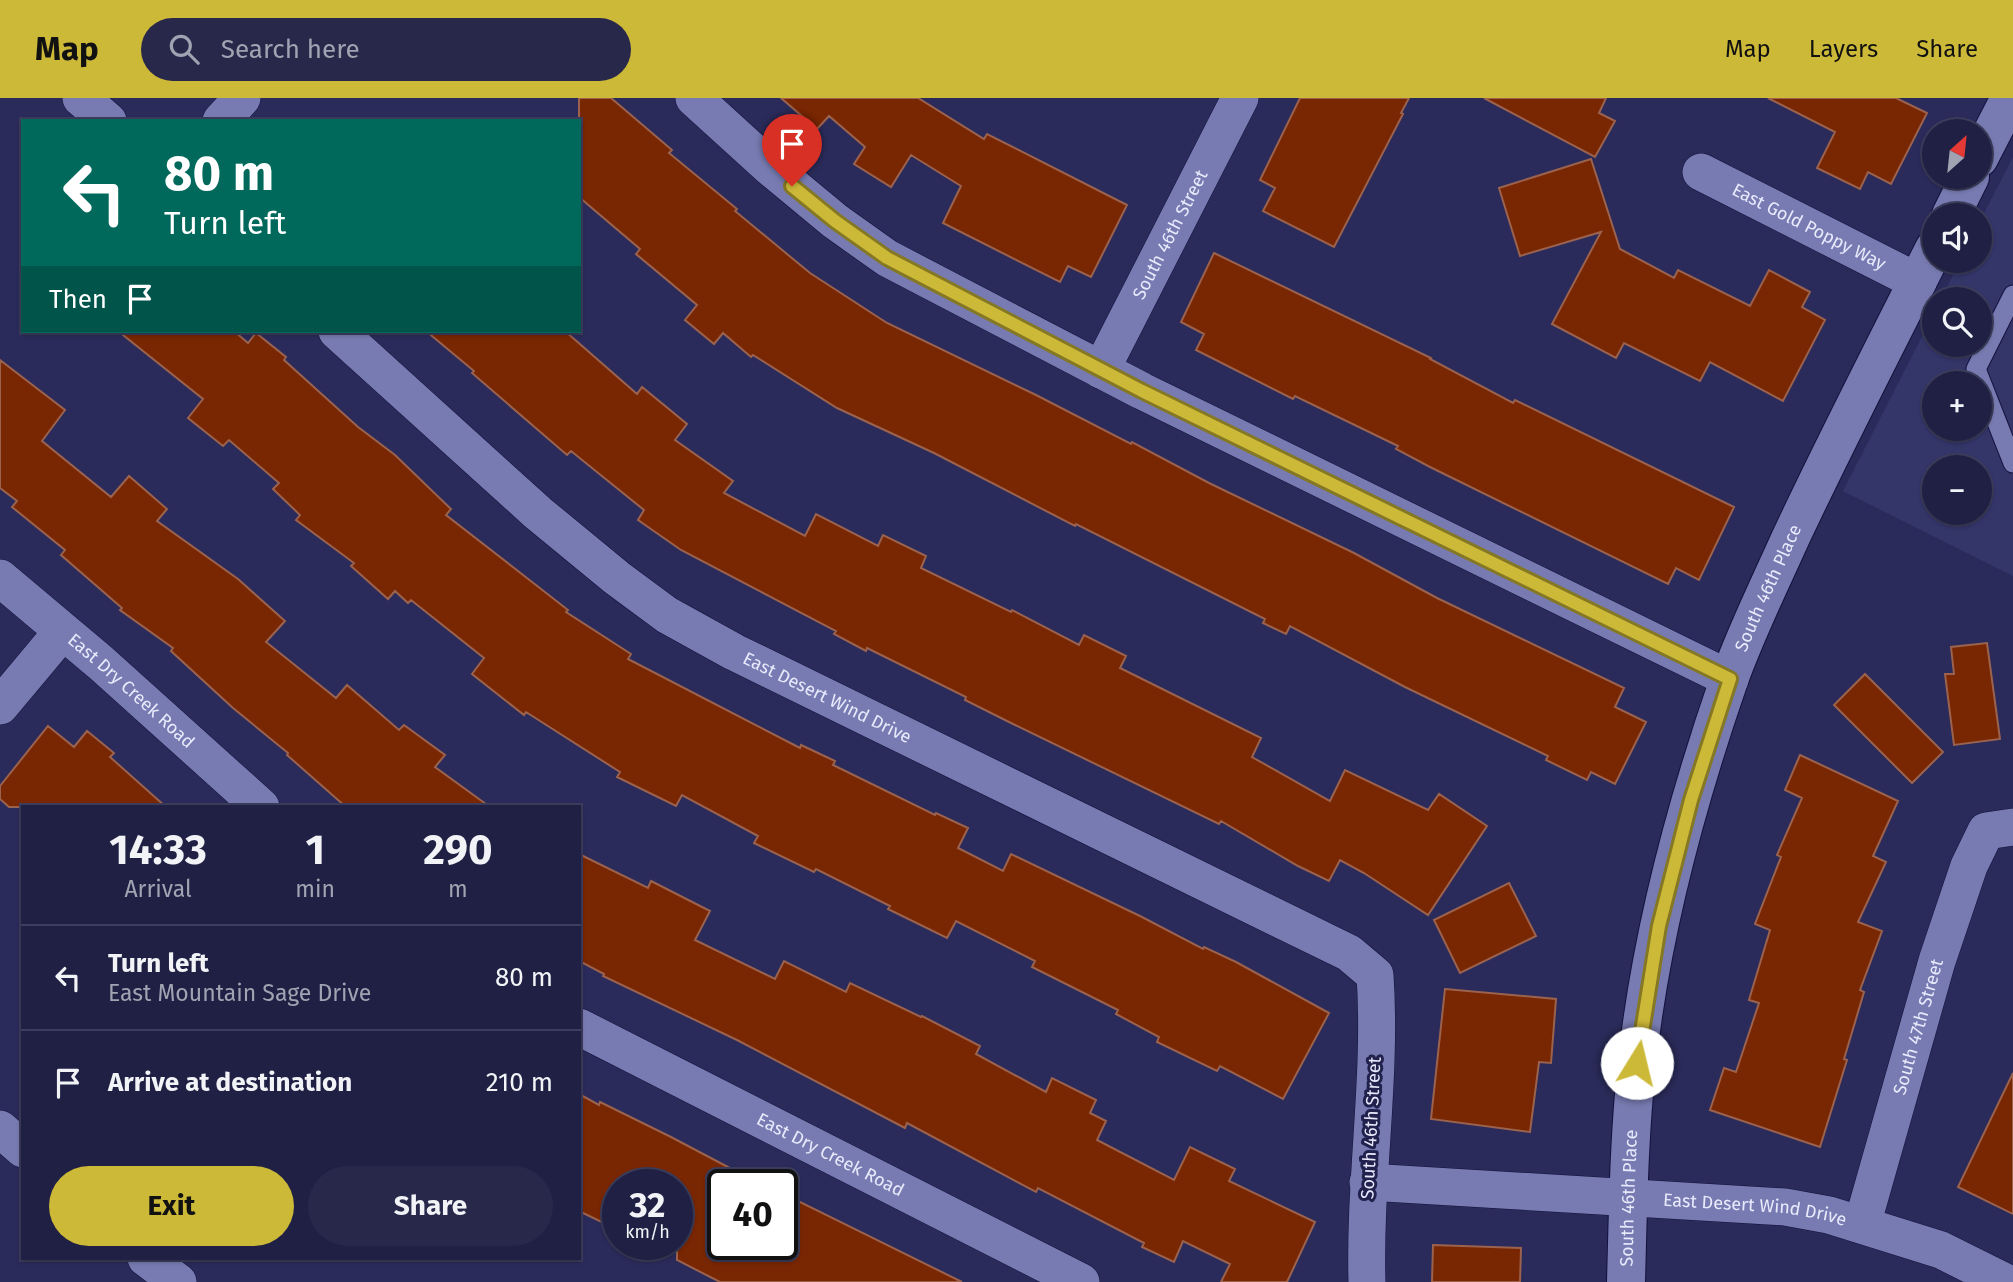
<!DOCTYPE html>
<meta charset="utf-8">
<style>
:root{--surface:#202044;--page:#28284b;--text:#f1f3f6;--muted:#a2a3b2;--line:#3d3e5d;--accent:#cdb938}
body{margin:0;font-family:"Fira Sans",sans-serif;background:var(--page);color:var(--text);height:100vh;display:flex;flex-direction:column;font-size:26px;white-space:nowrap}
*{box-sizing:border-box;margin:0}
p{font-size:23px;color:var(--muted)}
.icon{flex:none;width:38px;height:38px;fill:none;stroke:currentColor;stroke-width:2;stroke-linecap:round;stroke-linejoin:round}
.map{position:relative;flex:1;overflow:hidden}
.drawer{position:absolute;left:21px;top:707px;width:560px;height:455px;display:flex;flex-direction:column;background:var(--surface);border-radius:0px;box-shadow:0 2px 5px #0004,0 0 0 2px var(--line)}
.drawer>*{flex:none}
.hud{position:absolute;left:21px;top:21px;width:560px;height:214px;border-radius:0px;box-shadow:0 2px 5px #0004,0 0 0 2px var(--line);background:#00695c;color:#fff;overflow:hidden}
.needle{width:46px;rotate:27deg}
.buttons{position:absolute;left:1922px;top:21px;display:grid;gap:14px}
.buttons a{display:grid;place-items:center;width:70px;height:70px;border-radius:50%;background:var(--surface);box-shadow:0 2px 5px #0004,0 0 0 2px var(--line);font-size:35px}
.speed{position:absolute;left:602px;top:1071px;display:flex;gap:14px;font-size:35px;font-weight:700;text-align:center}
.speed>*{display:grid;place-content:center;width:91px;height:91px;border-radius:50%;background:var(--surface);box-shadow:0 2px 5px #0004,0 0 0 2px var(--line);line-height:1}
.speed small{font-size:18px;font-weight:400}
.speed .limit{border:4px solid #111;border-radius:10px;background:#fff;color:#111}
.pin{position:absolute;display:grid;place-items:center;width:60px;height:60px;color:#fff;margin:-72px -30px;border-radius:50% 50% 50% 0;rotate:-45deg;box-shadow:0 0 7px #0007}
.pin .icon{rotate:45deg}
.me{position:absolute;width:77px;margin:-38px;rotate:9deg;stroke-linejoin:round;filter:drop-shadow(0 0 5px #0008)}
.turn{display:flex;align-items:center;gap:24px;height:147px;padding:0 28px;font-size:32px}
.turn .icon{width:91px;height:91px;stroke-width:2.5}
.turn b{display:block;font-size:49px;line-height:60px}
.then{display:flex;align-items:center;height:66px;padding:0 28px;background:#0003;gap:14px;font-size:26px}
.eta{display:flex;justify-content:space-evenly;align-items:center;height:119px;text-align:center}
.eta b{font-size:42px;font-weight:700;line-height:49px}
.primary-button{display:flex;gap:14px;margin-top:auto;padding:14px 28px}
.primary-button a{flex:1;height:80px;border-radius:42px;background:var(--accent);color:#111;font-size:28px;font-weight:700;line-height:80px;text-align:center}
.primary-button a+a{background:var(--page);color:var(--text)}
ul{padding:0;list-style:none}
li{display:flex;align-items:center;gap:21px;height:105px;padding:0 28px;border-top:2px solid var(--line)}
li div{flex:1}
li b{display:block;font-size:26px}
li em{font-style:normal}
header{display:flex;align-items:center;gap:42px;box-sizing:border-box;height:98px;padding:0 35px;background:var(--accent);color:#111}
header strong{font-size:33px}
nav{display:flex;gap:38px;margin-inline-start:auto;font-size:24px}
.search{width:490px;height:63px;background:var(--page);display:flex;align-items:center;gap:18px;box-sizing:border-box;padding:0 24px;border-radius:38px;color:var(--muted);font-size:26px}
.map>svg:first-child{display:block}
.built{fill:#343569;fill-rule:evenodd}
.building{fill:#792602;stroke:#9b624e;stroke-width:2}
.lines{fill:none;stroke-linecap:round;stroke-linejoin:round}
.service-casing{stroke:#14113d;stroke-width:21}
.minor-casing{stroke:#14113d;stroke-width:38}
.tertiary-casing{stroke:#14113d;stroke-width:40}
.service{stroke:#777bb1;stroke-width:19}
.minor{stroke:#777bb1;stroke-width:37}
.tertiary{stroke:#777bb1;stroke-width:38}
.route-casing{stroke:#857824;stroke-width:18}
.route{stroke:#cdb938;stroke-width:12}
.labels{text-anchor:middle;stroke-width:6;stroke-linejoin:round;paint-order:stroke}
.street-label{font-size:18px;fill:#e8eafc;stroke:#21214e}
</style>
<header>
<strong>Map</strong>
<div class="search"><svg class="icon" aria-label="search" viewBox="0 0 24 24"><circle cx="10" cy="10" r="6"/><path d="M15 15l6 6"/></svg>Search here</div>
<nav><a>Map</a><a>Layers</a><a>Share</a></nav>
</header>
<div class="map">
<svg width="2013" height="1184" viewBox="0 0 2013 1184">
<rect width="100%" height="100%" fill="#2a2b5a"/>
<!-- built -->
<path class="built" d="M2013 59V478L1843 393 1934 215V247H1979V201H1941L1960 163H1979V125ZM1934 285H1979V331H1934ZM1934 369H1979V415H1934Z"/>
<!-- building -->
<path class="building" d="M579 0H611L672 52 669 55 737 111 735 113 810 175 887 225 1036 297 1131 346 1132 344 1209 385 1354 455 1437 500 1624 590 1615 609 1646 624 1615 686 1591 674 1587 682 1546 662 1548 658 1405 589 1290 528 1286 536 1263 525 1265 521 1076 426 1075 428 934 355 837 310 753 257 751 259 723 235 714 246 685 222 697 207 636 156 640 151 579 99Z
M781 0H918L984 41 987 36 1127 107 1091 179 1068 168 1060 184 943 125 961 88 911 57 891 89 854 66 865 49 829 18 817 31Z
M1300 0H1409L1401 15 1403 16 1334 149 1263 113 1275 90 1260 82Z
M1484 0H1606L1599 15 1615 23 1595 59Z
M1768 0H1896L1927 15 1891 86 1868 74 1860 91 1817 70 1835 34Z
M1591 61 1620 151 1674 180 1678 172 1750 208 1769 172 1810 194 1802 209 1825 222 1783 303 1710 264 1700 283 1624 245 1616 260 1552 226 1601 134 1520 158 1499 90Z
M1214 155 1431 260 1430 261 1513 305 1515 302 1734 409 1699 482 1676 470 1668 486 1430 369 1396 351 1398 348 1295 298 1293 301 1196 252 1204 236 1181 224Z
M118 233H234L248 245 256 235 286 259 284 262 358 329 395 357 451 411 446 417 568 512 566 514 631 556 628 561 800 650 801 647 835 663 833 667 935 717 936 715 968 730 958 750 1003 773 1011 756 1142 819 1203 851 1204 849 1236 864 1329 915 1283 1001 1220 968 1217 973 1157 944 1159 939 1116 916 1118 912 1032 869 1035 863 956 823 947 840 888 811 890 808 816 771 814 774 754 745 758 738 682 697 676 708 617 679 620 674 526 614 524 617 472 576 484 560 411 502 408 505 395 493 388 501 351 468 354 465 296 422 300 417 273 391 279 385 229 342 223 348 188 320 203 301Z
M426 233H565L637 296 642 289 687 326 675 342 733 383 724 395 805 438 816 416 878 448 883 437 926 458 921 470 1011 514 1012 512 1079 547 1084 537 1126 558 1120 570 1261 640 1252 659 1330 703 1345 672 1428 712 1439 696 1487 728 1428 817 1364 775 1340 762 1329 783 1298 768 1221 723 1219 726 1009 624 965 602 966 599 867 550 866 553 834 536 836 533 681 452 638 422 644 412 571 353 567 357 472 275 474 273Z
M0 262 65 312 42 343 111 399 129 378 167 411 157 423 238 481 285 523 266 544 336 600 347 587 399 632 404 627 445 657 435 669 490 709H346L287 657 288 655 233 610 171 553 173 550 120 512 122 510 61 457 65 452 12 409 17 403 0 390Z
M1987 545 2000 641 1954 647 1945 576H1954L1951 549Z
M1865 576 1943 654 1912 685 1834 607Z
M48 628 74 649 87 633 114 655 110 659 166 709H9L0 701V688Z
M1800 657 1898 703 1873 758 1886 764 1858 824 1882 833 1860 892 1864 894 1844 961 1847 962 1820 1049 1710 1012 1724 970 1736 974 1759 905 1749 902 1770 832 1755 826 1781 759 1777 757 1802 700 1785 692Z
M579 756 648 790 651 783 710 813 695 842 775 881 784 863 846 894 850 885 921 919 922 918 980 948 976 956 1046 994 1052 980 1096 1002 1090 1015 1106 1023 1097 1042 1174 1082 1190 1049 1235 1071 1229 1083 1315 1124 1287 1184H1221L1230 1166 1183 1143 1174 1164 1142 1149 1144 1145 1038 1090 1036 1094 907 1025 905 1030 737 942 603 878 604 876 579 863Z
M1509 785 1536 838 1460 875 1434 822Z
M1445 891 1556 901 1551 965 1539 964 1530 1034 1431 1021Z
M2013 975V1116L1958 1089Z
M579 996 599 1007 600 1004 671 1039 762 1087H723V1146H782V1095L962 1184H720L677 1162V1087H618V1132L579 1113Z
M1433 1147 1521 1150 1520 1184H1432Z"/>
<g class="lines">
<!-- service casing -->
<g class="service-casing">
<path id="service" d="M2013 197 1976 271 2013 365"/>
</g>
<!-- minor casing -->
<g class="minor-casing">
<g id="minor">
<path d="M81 0 108 23"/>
<path d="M694 0 771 70 835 123 887 160 1142 293 1730 581"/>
<path d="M221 23 242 0"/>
<path id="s1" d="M1701 74 1918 184"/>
<path id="s2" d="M337 233 538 415 617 480 667 517 734 554 1349 855 1375 877C1382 979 1364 1082 1367 1184"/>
<path id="s3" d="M1101 272 1240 0"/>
<path id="s4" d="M0 480 101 565 261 709"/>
<path d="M0 608 62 534"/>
<path id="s5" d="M579 929 1081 1184"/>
<path d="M0 1031 23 1051"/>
<path id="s6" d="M1368 1084 1785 1109 1829 1117 1941 1152 2005 1184"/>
<path id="s7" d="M1862 1127 1937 863 1969 768 1986 733 2013 729"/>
<path d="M146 1160 178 1184"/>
</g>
</g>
<!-- tertiary casing -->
<g class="tertiary-casing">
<g id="tertiary">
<path d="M1979 60 2010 0"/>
<path d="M1951 117 1970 79"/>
<path id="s8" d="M1626 1184C1628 1111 1629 1037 1637 965 1651 835 1686 706 1729 582 1746 534 1769 488 1790 441 1836 343 1885 248 1934 151"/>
</g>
</g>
<!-- service -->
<use href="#service" class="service"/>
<!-- minor -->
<use href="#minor" class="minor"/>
<!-- tertiary -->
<use href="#tertiary" class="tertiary"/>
</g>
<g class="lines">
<!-- route casing -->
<g class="route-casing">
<path id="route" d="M792 88 835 123 887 160 1142 293 1730 581 1691 702 1659 828 1637 965"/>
</g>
<!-- route -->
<use href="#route" class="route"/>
</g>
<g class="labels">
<!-- street labels -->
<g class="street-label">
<text dy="6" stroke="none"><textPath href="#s1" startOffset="121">East Gold Poppy Way</textPath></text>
<text dy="6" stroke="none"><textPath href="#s3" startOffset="152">South 46th Street</textPath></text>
<text dy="6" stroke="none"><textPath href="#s8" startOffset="714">South 46th Place</textPath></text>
<text dy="6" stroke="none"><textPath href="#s4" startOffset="173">East Dry Creek Road</textPath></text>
<text dy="6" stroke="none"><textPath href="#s2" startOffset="616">East Desert Wind Drive</textPath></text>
<text dy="6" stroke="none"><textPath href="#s7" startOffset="206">South 47th Street</textPath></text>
<text transform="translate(1371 1030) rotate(-87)" y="6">South 46th Street</text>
<text dy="6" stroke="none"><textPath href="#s5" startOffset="282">East Dry Creek Road</textPath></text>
<text dy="6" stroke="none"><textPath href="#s8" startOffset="84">South 46th Place</textPath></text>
<text dy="6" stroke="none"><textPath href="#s6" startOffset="388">East Desert Wind Drive</textPath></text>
</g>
</g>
</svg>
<div class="buttons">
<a><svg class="needle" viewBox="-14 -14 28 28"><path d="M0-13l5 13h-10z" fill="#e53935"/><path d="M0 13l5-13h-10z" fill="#a2a3b2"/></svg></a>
<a><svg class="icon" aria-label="sound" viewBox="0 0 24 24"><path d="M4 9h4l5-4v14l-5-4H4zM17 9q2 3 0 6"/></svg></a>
<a><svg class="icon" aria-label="search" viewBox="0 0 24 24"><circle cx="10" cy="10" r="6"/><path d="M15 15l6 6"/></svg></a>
<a>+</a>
<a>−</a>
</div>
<div class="speed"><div>32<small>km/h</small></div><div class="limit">40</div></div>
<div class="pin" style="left:792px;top:88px;background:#d93025"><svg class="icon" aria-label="arrive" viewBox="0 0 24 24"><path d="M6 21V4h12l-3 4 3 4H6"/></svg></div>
<svg class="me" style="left:1637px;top:965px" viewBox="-20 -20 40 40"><circle r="19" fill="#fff"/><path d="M0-13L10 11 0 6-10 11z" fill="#cdb938"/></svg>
<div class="hud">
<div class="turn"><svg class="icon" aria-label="left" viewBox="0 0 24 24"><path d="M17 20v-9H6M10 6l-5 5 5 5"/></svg><div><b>80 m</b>Turn left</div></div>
<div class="then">Then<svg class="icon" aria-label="arrive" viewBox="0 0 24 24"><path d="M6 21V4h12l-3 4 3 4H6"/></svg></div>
</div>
<section class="drawer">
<div class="eta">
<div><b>14:33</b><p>Arrival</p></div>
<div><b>1</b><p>min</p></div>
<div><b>290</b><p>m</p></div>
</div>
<ul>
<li><svg class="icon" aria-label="left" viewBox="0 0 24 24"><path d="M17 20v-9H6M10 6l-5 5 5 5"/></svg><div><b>Turn left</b><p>East Mountain Sage Drive</p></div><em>80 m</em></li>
<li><svg class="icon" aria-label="arrive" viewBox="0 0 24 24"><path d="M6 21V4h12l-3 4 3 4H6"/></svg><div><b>Arrive at destination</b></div><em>210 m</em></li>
</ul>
<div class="primary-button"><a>Exit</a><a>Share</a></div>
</section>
</div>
